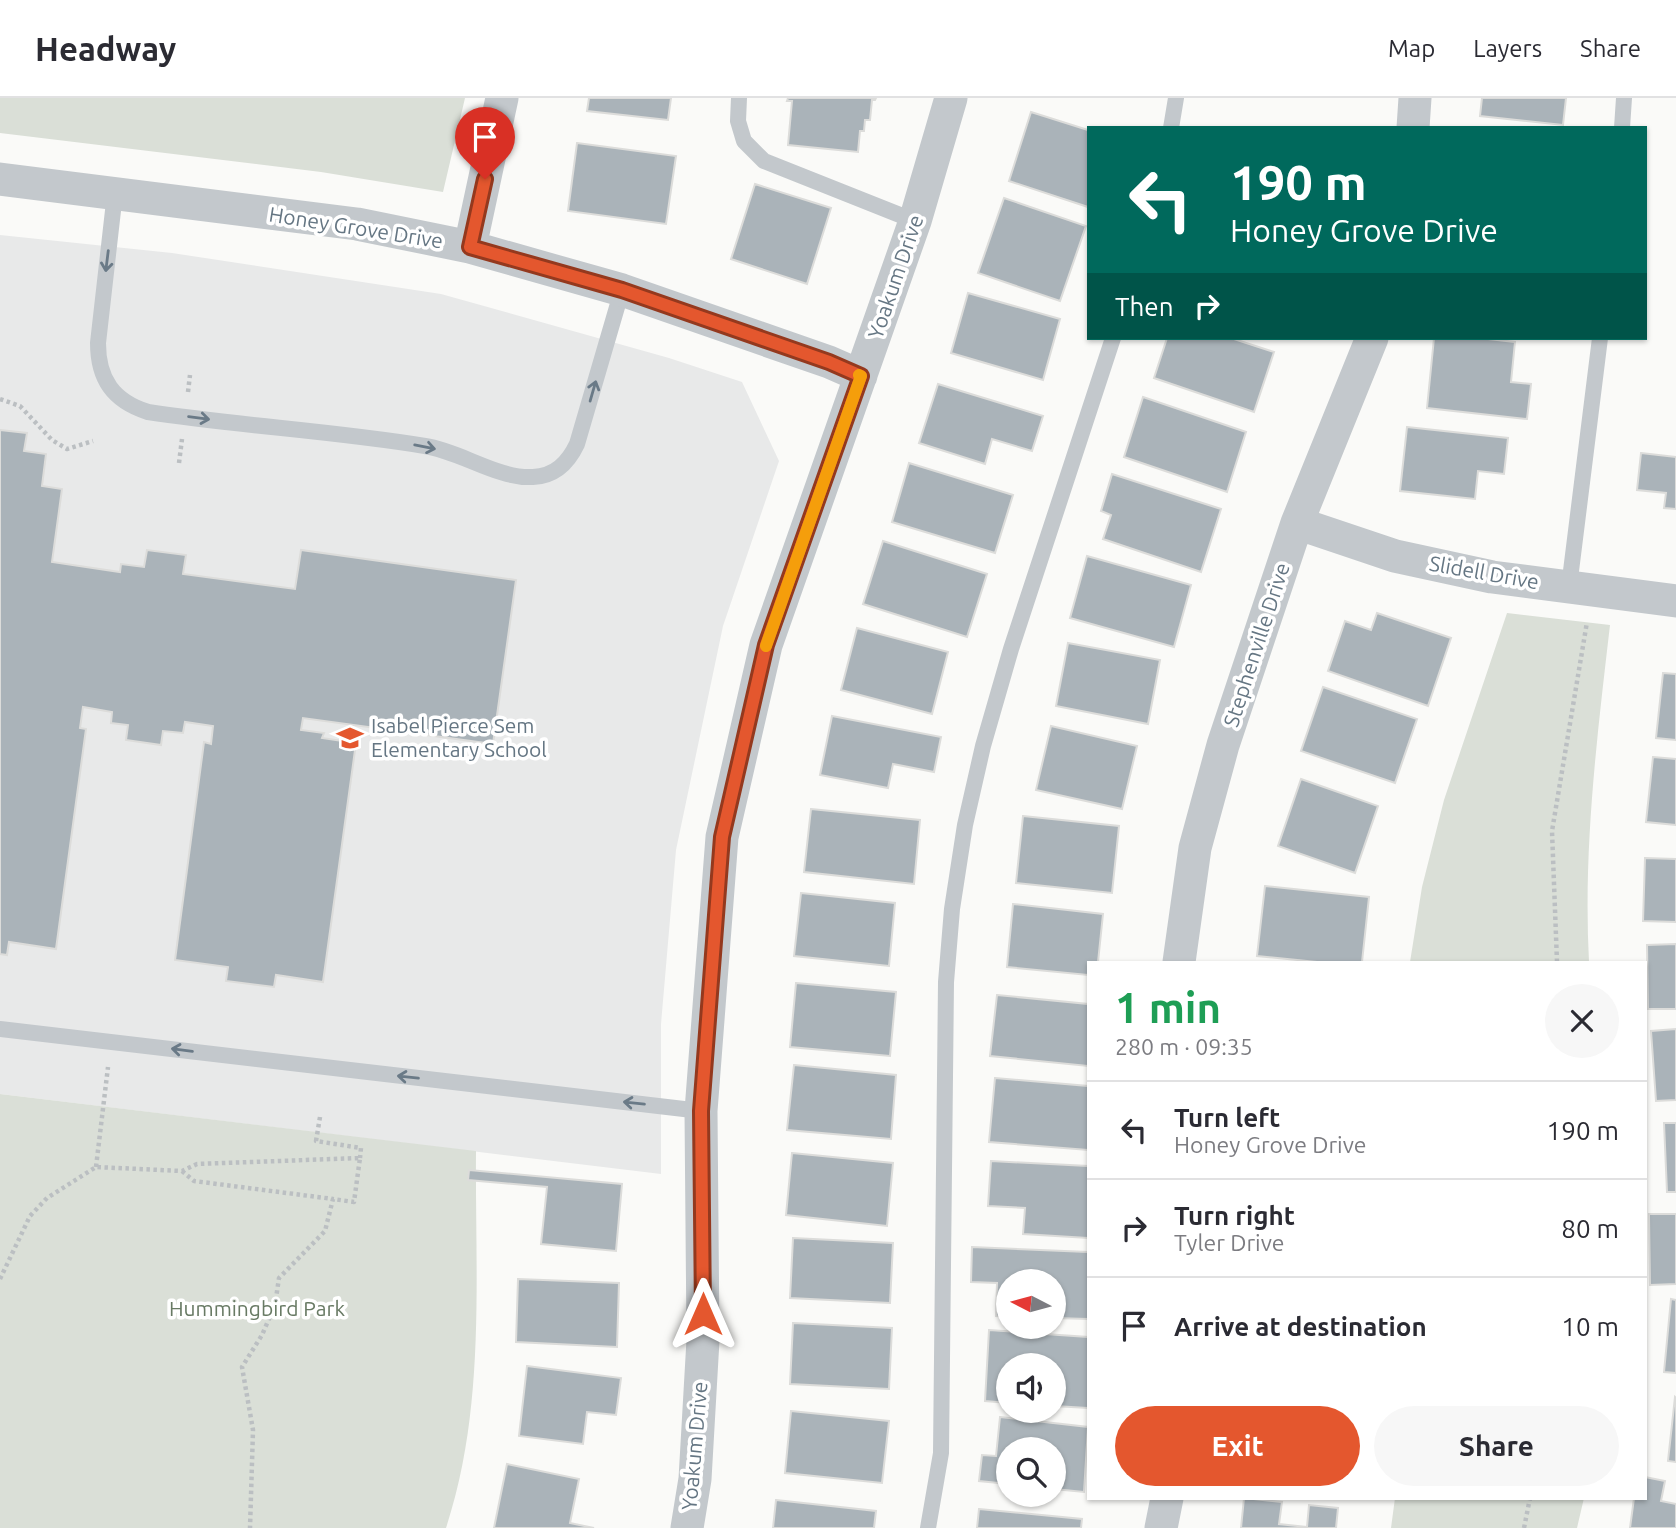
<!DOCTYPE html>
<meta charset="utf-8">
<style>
:root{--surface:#fff;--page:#f7f7f7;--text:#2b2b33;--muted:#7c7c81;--line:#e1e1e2;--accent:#e4572e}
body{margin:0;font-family:Ubuntu,sans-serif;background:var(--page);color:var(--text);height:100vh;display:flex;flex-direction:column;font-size:26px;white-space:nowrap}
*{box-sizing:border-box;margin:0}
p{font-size:23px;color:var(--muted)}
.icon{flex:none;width:38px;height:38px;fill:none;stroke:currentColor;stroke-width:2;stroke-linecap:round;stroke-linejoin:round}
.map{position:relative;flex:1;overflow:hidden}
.details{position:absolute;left:1087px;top:863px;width:560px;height:539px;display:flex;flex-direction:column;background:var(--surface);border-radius:0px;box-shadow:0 2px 5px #0004}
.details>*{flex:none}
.banner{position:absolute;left:1087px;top:28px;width:560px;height:214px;border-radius:0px;box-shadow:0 2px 5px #0004;background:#00695c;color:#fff;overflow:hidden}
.needle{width:46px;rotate:276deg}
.buttons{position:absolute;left:996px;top:1171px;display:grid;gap:14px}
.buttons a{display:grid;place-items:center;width:70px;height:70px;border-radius:50%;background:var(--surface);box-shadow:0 2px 5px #0004;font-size:35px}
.pin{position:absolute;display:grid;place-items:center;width:60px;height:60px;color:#fff;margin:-72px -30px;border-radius:50% 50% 50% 0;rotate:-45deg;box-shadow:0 0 7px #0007}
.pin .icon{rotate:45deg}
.me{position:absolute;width:77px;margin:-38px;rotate:0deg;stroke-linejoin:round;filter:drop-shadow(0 0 5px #0008)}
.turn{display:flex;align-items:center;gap:24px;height:147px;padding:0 28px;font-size:32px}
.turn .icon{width:91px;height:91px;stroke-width:2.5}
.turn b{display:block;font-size:49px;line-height:60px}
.then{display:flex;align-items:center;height:66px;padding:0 28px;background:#0003;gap:14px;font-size:26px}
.round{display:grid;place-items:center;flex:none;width:74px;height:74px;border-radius:37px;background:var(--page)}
.head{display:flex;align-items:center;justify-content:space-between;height:119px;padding:0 28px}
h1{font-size:42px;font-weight:700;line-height:52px;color:#1e9e55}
.primary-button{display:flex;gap:14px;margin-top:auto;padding:14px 28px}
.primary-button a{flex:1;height:80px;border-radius:42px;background:var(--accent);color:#fff;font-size:28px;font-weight:700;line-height:80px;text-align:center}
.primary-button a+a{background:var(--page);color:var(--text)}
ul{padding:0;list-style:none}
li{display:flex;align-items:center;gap:21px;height:98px;padding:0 28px;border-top:2px solid var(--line)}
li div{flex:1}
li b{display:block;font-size:26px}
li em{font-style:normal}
header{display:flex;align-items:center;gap:42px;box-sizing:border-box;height:98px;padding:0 35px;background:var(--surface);border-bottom:2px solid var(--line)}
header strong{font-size:33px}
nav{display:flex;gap:38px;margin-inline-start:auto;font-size:24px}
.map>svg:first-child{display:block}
.built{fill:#e8e9e9}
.green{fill:#dadfd7}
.building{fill:#aab3b9;stroke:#dcdcda;stroke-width:2}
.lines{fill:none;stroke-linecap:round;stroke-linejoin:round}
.path{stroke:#bbbfc2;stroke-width:4.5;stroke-dasharray:3.5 3.5;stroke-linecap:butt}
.lane{stroke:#c3c8cc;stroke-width:16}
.street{stroke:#c3c8cc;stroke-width:33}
.oneway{stroke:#6a7a87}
.route-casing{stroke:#94391e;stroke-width:18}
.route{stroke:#e4572e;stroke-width:12}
.slow{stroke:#f59e0b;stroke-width:12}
.labels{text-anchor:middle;stroke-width:7;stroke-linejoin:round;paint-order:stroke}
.street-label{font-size:21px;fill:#657683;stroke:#fff}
.poi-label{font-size:21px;fill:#657683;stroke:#fff;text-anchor:start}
.park-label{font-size:21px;fill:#687a64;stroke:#fff}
</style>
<header>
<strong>Headway</strong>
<nav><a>Map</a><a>Layers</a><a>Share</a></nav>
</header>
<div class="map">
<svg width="1676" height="1430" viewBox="0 0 1676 1430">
<rect width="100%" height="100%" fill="#fafaf8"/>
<!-- built -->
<path class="built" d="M0 137 172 155 441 196 669 260 742 284 779 363 723 528 676 752 661 926V1076L0 996Z"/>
<!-- green -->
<path class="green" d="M0 0H465L443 94 321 74 0 35Z
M1507 515 1610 527C1597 639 1583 751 1589 864H1410L1422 789 1444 702Z
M0 996 476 1053C475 1179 486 1309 446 1430H0Z
M1395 1400H1584L1577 1430H1391Z"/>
<!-- building -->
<path class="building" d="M589 0H671L668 22 587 13Z
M788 0H876L875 2H872L870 22H865L864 33H860L858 54 788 47 792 3H787Z
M1482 0H1566L1563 27 1480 18Z
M1031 14 1088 32V109L1009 83Z
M577 45 676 58 666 126 568 113Z
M755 86 831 110 807 186 731 161Z
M1004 100 1086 128 1060 203 978 175Z
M968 195 1060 221 1043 282 951 255Z
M1167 240H1231L1274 254 1254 314 1154 280Z
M1434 240H1479L1515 244 1511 284 1531 286 1527 321 1427 310Z
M938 286 1043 318 1032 353 992 341 985 366 919 345Z
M1143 299 1246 334 1227 394 1124 359Z
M1407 329 1508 340 1504 376 1478 373 1475 401 1400 393Z
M0 332 27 335 24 353 46 356 42 388 62 391 52 464 120 474 121 466 144 469 147 452 186 457 183 476 295 491 301 452 516 482 493 646 303 620 301 632 324 635 322 640 356 645 323 884 276 877 274 889 226 883 228 869 175 862 204 644 211 646 213 628 185 624 183 635 163 633 161 647 126 642 128 627 111 625 112 614 83 609 80 630 86 631 56 851 9 844 7 857 0 856Z
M1641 355 1676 359V411L1664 410 1666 395 1637 392Z
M909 365 1013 397 995 455 892 424Z
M1112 376 1221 411 1201 474 1103 441 1111 417 1101 413Z
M883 443 987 476 967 539 863 506Z
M1087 458 1191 487 1174 549 1070 520Z
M1377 515 1451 540 1428 608 1328 573 1345 523 1371 532Z
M857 530 948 554 932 616 841 592Z
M1068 545 1160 562 1148 626 1056 608Z
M1663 575 1676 576V642L1656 640Z
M1323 589 1417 621 1395 685 1301 653Z
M832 618 941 639 934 674 893 666 888 690 820 677Z
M1051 628 1137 648 1122 711 1036 692Z
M1653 659 1676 661V727L1646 724Z
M1301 681 1378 708 1355 775 1278 748Z
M811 711 920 722 914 786 804 774Z
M1023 718 1119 728 1112 795 1016 785Z
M1645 760 1676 761V824L1643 823Z
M1265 788 1369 799 1362 864H1317L1257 858Z
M801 795 895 805 889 868 794 858Z
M1013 806 1103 816 1098 864H1088V877L1007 869Z
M1676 846V911H1648L1647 847Z
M796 885 896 894 890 958 790 949Z
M997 897 1088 906V968L990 958Z
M1676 931V1002L1656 1003 1651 933Z
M794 967 896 977 891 1041 787 1032Z
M995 980 1088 988V1052L989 1044Z
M1664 1025H1676V1094H1667Z
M792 1055 893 1065 887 1128 786 1117Z
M991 1063 1088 1068V1140L1023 1136 1025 1110 988 1108Z
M469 1072 622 1086 616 1153 541 1146 547 1089 468 1082Z
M1649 1116H1676V1186L1650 1187Z
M793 1140 893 1145 890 1205 790 1200Z
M972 1149 1088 1154V1221L1054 1220V1183H1008V1219L996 1218 997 1185 971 1184Z
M518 1181 619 1185 617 1249 516 1244Z
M1671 1201 1676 1202V1275L1664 1274Z
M793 1225 892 1230 889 1291 790 1286Z
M989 1232 1088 1239V1310L1054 1308V1267H1008V1305L985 1303Z
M527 1268 621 1280 616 1317 587 1314 583 1346 519 1338Z
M1675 1299 1676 1300V1364L1668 1363Z
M791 1313 889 1323 882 1385 785 1375Z
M1000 1319 1088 1329 1084 1394 1054 1391V1351H1008V1386L979 1383 982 1357 996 1358Z
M507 1366 579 1381 570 1425 594 1430H494Z
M1645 1379 1665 1383 1661 1403 1676 1406V1430H1630L1634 1400H1645Z
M1244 1400 1282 1404 1279 1426 1307 1429 1309 1407 1338 1410 1336 1430H1241Z
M776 1402 876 1413 874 1430H773Z
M979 1411 1082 1421 1081 1430H977Z"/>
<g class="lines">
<!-- path -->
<path class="path" d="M188 294 190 277
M0 301 20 308 52 342 67 351 93 343
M179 365 182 341
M1557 864 1552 733 1587 524
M320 1019 316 1043 361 1050 360 1060
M96 1069 108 969
M182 1073 194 1083 333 1101
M0 1181 30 1118 47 1100 96 1069 182 1073 197 1066 360 1060 354 1104 333 1101 325 1133 279 1180 275 1207 262 1237 242 1269 253 1332 250 1430
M1524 1430 1530 1400"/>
<!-- lane -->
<path class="lane" d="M739 0 738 23 744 43 764 63 915 123
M1171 30 1176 0
M1622 30 1624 0
M115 95 98 245C98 281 113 303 148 314 240 328 334 333 425 348 460 353 498 381 533 379 555 378 568 365 577 346L622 192
M1569 489 1600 240
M0 931 701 1013
M928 1430 941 1355 946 884 952 811 965 727 983 648 1011 551 1113 240"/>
<!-- street -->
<path class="street" d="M1413 30 1415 0
M0 81 357 126 470 149 622 192 829 264 861 278
M470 149 502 0
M1297 425 1395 458 1492 479 1676 503
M1179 864 1195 750 1223 647 1297 425 1372 240
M687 1430 695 1381 703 1242 701 1013 722 739 766 547 915 123 951 0
M1161 1430 1167 1400"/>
</g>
<!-- one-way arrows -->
<defs><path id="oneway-shaft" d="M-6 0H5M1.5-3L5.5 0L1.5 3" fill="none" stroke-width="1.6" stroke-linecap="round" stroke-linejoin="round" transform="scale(1.75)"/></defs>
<g class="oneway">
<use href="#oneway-shaft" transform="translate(107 163) rotate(97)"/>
<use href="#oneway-shaft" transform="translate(593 293) rotate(-74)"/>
<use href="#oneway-shaft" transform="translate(199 320) rotate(7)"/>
<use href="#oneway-shaft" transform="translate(425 349) rotate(11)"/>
<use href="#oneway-shaft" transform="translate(182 952) rotate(-173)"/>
<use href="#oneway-shaft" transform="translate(408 979) rotate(-174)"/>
<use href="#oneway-shaft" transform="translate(634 1005) rotate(-174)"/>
</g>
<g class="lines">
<!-- route casing -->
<g class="route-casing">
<path id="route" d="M485 81 470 149 622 192 829 264 861 278 766 547 722 739 701 1013 703 1216"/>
</g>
<!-- route -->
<use href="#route" class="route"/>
<!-- slow -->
<path class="slow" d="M766 548 861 278 859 277"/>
</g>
<!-- icons -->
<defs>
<g id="school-bare" transform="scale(2.1)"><path d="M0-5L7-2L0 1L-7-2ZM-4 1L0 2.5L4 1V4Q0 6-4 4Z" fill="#e4572e" stroke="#fff" stroke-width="2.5" paint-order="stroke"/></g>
</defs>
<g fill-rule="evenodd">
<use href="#school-bare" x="350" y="640"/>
</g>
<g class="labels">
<!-- street labels -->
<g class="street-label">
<text transform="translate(356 130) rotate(9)" y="7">Honey Grove Drive</text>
<text transform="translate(896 179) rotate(-71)" y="7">Yoakum Drive</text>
<text transform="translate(1484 475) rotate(10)" y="7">Slidell Drive</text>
<text transform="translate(1257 547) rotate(-72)" y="7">Stephenville Drive</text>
<text transform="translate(695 1348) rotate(-85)" y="7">Yoakum Drive</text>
</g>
<!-- poi labels -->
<g class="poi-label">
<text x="371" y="635">Isabel Pierce Sem<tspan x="371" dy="24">Elementary School</tspan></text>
</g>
<!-- park labels -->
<g class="park-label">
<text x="257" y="1218">Hummingbird Park</text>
</g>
</g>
</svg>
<div class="buttons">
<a><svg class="needle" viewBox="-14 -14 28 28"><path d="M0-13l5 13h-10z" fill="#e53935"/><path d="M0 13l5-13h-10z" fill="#7c7c81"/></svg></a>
<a><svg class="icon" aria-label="sound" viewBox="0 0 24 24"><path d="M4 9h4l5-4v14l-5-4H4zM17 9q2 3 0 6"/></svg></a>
<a><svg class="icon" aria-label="search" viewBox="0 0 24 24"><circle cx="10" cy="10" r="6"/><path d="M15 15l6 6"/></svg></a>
</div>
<div class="pin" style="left:485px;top:81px;background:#d93025"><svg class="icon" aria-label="arrive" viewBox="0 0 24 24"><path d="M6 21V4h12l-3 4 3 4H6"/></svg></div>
<svg class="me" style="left:703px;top:1216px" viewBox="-20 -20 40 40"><path d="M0-17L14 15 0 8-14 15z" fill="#e4572e" stroke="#fff" stroke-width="4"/></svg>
<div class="banner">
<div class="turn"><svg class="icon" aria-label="left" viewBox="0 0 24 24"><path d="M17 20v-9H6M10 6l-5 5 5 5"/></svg><div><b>190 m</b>Honey Grove Drive</div></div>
<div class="then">Then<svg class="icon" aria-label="right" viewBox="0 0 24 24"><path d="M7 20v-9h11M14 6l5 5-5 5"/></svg></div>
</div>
<section class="details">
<div class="head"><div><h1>1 min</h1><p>280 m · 09:35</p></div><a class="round"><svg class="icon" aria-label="close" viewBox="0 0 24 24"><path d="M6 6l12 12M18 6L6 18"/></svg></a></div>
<ul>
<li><svg class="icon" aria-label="left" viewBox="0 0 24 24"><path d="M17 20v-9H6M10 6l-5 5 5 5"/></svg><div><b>Turn left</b><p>Honey Grove Drive</p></div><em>190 m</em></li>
<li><svg class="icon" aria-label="right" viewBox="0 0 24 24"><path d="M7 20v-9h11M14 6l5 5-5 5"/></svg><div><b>Turn right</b><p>Tyler Drive</p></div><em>80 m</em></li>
<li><svg class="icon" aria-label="arrive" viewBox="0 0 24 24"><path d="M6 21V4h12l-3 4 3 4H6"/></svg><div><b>Arrive at destination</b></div><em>10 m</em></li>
</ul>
<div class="primary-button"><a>Exit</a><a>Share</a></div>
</section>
</div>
